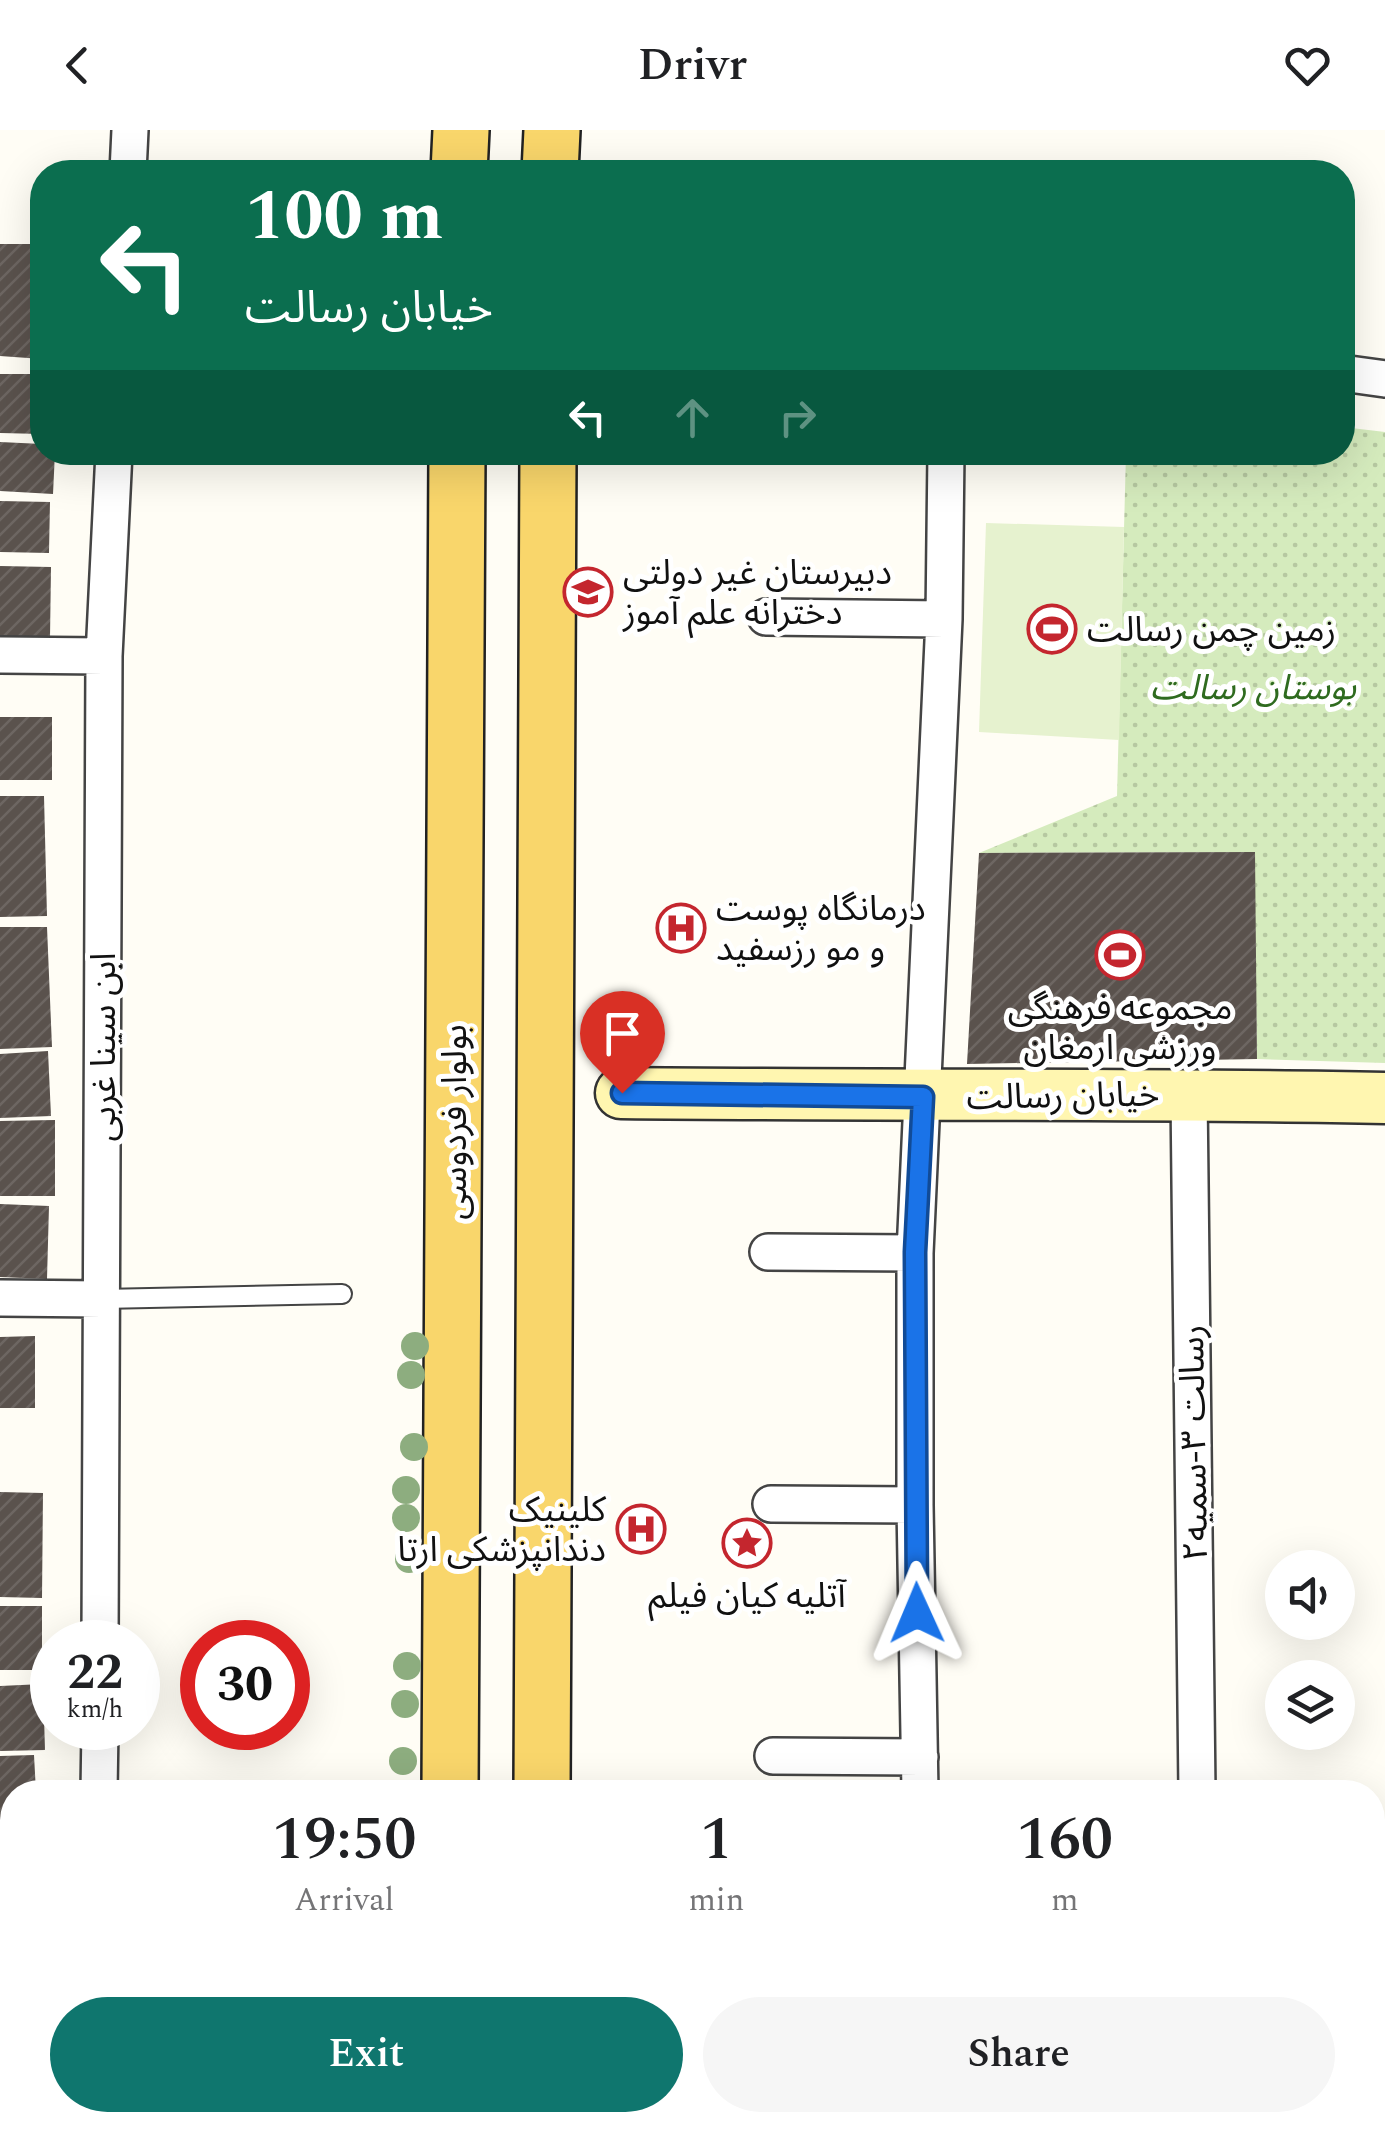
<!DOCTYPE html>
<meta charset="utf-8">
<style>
:root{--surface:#fff;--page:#f6f6f6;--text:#202124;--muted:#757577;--accent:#0f766e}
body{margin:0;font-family:Spectral,"Noto Sans Arabic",serif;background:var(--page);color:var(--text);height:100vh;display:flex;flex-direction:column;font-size:38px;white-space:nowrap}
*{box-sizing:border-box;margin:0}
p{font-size:32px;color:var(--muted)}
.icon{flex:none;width:55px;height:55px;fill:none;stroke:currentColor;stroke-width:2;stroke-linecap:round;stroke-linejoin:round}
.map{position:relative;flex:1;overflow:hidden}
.details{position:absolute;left:0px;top:1650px;width:1385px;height:352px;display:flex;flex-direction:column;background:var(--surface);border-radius:40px 40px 0 0;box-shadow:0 10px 40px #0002}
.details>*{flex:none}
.hud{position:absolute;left:30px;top:30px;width:1325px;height:305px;border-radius:40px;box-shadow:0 10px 40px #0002;background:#0b6e4f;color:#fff;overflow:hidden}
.controls{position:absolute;left:1265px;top:1420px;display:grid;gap:20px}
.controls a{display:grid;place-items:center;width:90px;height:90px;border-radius:50%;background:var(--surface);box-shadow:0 10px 40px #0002;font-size:50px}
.speed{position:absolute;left:30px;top:1490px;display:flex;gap:20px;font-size:50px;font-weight:700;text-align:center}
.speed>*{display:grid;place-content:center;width:130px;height:130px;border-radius:50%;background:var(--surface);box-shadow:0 10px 40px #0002;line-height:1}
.speed small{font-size:25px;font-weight:400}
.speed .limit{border:15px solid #d22;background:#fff;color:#111}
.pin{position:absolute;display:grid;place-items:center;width:85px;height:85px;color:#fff;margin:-102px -42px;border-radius:50% 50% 50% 0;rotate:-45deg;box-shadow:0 0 10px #0007}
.pin .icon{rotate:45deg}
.me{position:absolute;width:110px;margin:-55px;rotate:359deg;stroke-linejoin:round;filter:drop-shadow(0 0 8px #0008)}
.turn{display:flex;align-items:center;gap:35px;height:210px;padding:0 50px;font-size:45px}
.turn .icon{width:130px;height:130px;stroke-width:2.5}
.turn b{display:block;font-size:70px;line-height:85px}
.lanes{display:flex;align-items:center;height:95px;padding:0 50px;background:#0003;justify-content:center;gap:50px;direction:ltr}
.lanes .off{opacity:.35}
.eta{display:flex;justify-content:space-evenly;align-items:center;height:170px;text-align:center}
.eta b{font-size:60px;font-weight:600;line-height:70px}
.action{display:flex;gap:20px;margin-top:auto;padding:20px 50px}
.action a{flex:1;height:115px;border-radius:60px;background:var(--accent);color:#fff;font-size:40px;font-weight:600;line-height:115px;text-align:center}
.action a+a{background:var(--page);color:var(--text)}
header{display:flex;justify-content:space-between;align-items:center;height:130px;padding:0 50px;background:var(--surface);font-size:45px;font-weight:600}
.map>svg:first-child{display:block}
.park{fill:url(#park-dots)}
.pitch{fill:#e6f2cf}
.building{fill:url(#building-hatch)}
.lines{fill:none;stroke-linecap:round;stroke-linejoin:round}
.lane-casing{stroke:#444;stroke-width:22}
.street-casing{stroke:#444;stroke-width:40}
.secondary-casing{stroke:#333;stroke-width:55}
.primary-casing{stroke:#222;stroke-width:60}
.lane{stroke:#fff;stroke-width:18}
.street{stroke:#fff;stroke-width:35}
.secondary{stroke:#fff6b0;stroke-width:50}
.primary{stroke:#f9d66b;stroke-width:55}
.tree{fill:#8dad7f}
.route-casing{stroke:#114b97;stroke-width:25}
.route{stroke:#1a73e8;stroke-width:18}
.labels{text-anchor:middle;stroke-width:10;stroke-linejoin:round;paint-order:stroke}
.poi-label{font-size:35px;fill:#111;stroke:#fff;text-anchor:start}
.park-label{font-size:35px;font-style:italic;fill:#2f6b1f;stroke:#fff}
.street-label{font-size:35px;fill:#111;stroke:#fff}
</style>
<header><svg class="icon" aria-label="back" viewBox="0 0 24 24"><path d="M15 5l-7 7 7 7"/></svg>Drivr<svg class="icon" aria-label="heart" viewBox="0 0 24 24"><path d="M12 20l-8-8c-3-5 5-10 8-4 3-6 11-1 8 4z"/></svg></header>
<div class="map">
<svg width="1385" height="2001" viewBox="0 0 1385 2001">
<defs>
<pattern id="park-dots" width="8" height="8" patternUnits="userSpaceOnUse" patternTransform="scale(2.5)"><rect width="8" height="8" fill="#d5ebbd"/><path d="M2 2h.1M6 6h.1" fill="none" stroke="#b6c8a1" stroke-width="1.8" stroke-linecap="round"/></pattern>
<pattern id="building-hatch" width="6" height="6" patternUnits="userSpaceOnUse" patternTransform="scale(2.5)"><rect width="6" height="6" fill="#5a524d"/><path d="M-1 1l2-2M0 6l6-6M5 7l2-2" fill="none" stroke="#6d6662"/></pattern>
</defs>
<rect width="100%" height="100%" fill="#fffdf5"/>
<!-- park -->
<path class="park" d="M1343 297 1385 302V933L1257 929 1254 722 979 723 1117 666 1126 323 1342 322Z"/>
<!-- pitch -->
<path class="pitch" d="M986 393 1124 397 1119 610 979 602Z"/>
<!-- building -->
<path class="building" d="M0 114H42V229L0 226Z
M0 244H42V304L0 303Z
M0 312 42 314V322H55L53 364 0 361Z
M0 371 50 372 49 423 0 422Z
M0 436 51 437 50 508 0 507Z
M0 587H52V650H0Z
M0 666H44L47 786 0 787Z
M1255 722 1257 929 967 934 979 723Z
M0 797H47L52 917 0 919Z
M48 921 51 986 0 988V924Z
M55 990V1066H0V991Z
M0 1074 49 1076 47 1149 0 1147Z
M35 1206V1278H0V1207Z
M0 1362 43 1363 42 1468 0 1467Z
M0 1476H42V1540H0Z
M43 1554 45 1620 0 1621V1556Z
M34 1625 36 1662H12V1759H0V1626Z
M0 1911H12V1990H41V2001H0Z"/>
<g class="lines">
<!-- lane casing -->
<g class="lane-casing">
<path id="lane" d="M102 1169 342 1164"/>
</g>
<!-- street casing -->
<g class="street-casing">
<path id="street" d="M128 42 130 0
M1342 243 1385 249
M766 487 944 489
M0 525 104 526
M1189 964 1197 1662
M768 1122 915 1123
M0 1168 102 1169
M771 1374 915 1375
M100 1512 104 526 114 322
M773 1626 920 1627
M99 1662 100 1598
M920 1662 915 1375V1123L944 489 946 322
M0 1792 12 1793
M926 1990V2001
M98 2001V1990"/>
</g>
<!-- secondary casing -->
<g class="secondary-casing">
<path id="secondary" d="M621 963C876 966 1130 963 1385 968"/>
</g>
<!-- primary casing -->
<g class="primary-casing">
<path id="primary" d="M459 42 461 0
M550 42 552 0
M450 1662 457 322
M542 1662 548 322
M448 2001V1990
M541 2001V1990"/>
</g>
<!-- lane -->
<use href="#lane" class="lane"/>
<!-- street -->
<use href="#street" class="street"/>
<!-- secondary -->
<use href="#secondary" class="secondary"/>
<!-- primary -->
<use href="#primary" class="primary"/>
</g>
<!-- trees -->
<g class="tree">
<circle cx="415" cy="1216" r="14"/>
<circle cx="411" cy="1245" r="14"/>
<circle cx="414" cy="1317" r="14"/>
<circle cx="406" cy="1360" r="14"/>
<circle cx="406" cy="1388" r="14"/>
<circle cx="409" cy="1429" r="14"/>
<circle cx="407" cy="1536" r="14"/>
<circle cx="405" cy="1574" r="14"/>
<circle cx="403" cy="1631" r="14"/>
</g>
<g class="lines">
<!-- route casing -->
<g class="route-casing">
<path id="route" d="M622 963 923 967 915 1122 917 1483"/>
</g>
<!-- route -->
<use href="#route" class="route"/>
</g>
<!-- icons -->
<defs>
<g id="school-ring" transform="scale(2.5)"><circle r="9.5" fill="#fff" stroke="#c4262e" stroke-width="1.5"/><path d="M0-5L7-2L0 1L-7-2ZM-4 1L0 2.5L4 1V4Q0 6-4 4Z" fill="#c4262e"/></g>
<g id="stadium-ring" transform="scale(2.5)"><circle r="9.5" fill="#fff" stroke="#c4262e" stroke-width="1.5"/><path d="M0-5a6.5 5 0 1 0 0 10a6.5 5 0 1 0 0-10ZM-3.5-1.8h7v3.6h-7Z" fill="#c4262e"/></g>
<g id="hospital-ring" transform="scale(2.5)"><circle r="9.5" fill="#fff" stroke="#c4262e" stroke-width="1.5"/><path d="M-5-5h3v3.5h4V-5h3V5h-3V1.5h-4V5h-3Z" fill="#c4262e"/></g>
<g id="sight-ring" transform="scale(2.5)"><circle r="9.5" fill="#fff" stroke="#c4262e" stroke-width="1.5"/><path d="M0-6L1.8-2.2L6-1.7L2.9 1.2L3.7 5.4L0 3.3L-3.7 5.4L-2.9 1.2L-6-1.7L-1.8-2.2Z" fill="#c4262e"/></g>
</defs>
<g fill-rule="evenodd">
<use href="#school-ring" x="588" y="462"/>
<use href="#stadium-ring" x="1052" y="499"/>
<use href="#hospital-ring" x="681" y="798"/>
<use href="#stadium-ring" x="1120" y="825"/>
<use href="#hospital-ring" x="641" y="1399"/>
<use href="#sight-ring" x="747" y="1413"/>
</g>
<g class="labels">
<!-- poi labels -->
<g class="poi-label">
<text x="623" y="454">دبیرستان غیر دولتی<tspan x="623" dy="40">دخترانه علم آموز</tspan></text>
<text x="1087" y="511">زمین چمن رسالت</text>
<text x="716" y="790">درمانگاه پوست<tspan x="716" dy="40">و مو رزسفید</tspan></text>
<text x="1120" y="889" text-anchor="middle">مجموعه فرهنگی<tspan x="1120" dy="40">ورزشی ارمغان</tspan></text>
<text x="606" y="1391" text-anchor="end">کلینیک<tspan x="606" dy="40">دندانپزشکی ارتا</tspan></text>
<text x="747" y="1477" text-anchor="middle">آتلیه کیان فیلم</text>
</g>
<!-- park labels -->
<g class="park-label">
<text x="1253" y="569">بوستان رسالت</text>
</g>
<!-- street labels -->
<g class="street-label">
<text transform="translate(103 917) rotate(-90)" y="12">ابن سینا غربی</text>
<text transform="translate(1063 965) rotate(-1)" y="12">خیابان رسالت</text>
<text transform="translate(454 992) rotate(-90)" y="12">بولوار فردوسی</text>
<text transform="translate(1193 1313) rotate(-91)" y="12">رسالت ۳-سمیه۲</text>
</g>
</g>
</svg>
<div class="controls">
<a><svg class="icon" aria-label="sound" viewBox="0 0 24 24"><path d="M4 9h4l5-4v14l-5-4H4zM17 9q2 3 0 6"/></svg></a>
<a><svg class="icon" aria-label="layers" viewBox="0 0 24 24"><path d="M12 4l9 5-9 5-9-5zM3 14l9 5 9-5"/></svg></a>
</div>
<div class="speed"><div>22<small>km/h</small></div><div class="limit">30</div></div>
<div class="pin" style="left:622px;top:963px;background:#d93025"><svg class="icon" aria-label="arrive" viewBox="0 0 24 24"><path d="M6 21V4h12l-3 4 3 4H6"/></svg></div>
<svg class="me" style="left:917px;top:1483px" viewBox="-20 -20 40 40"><path d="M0-17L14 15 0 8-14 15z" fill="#1a73e8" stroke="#fff" stroke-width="4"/></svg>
<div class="hud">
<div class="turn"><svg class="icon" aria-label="left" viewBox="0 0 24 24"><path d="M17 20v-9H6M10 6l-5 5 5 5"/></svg><div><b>100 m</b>خیابان رسالت</div></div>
<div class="lanes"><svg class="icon" aria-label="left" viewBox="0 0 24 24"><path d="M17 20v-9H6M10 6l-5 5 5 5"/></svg><svg class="icon off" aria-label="ahead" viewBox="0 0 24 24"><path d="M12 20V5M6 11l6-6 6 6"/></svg><svg class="icon off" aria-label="right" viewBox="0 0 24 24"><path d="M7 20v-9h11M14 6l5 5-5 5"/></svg></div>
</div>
<section class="details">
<div class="eta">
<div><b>19:50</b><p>Arrival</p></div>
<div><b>1</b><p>min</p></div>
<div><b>160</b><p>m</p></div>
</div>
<div class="action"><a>Exit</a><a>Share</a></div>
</section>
</div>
